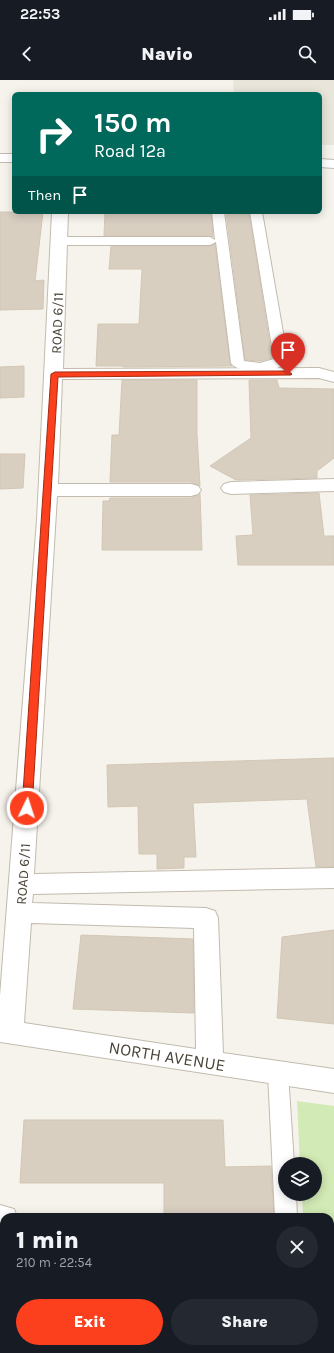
<!DOCTYPE html>
<meta charset="utf-8">
<style>
:root{--surface:#171b24;--page:#242831;--text:#f1f3f6;--muted:#9ea1a6;--accent:#fc3f1d}
body{margin:0;font-family:Karla,sans-serif;background:var(--page);color:var(--text);height:100vh;display:flex;flex-direction:column;font-size:15px;white-space:nowrap}
*{box-sizing:border-box;margin:0}
p{font-size:13px;color:var(--muted)}
.icon{flex:none;width:22px;height:22px;fill:none;stroke:currentColor;stroke-width:2;stroke-linecap:round;stroke-linejoin:round}
.map{position:relative;flex:1;overflow:hidden}
.drawer{position:absolute;left:0px;top:1133px;width:334px;height:140px;display:flex;flex-direction:column;background:var(--surface);border-radius:12px 12px 0 0;box-shadow:0 2px 10px #0003}
.drawer>*{flex:none}
.hud{position:absolute;left:12px;top:12px;width:310px;height:122px;border-radius:6px;box-shadow:0 2px 10px #0003;background:#00695c;color:#fff;overflow:hidden}
.controls{position:absolute;left:278px;top:1077px;display:grid;gap:8px}
.controls a{display:grid;place-items:center;width:44px;height:44px;border-radius:50%;background:var(--surface);box-shadow:0 2px 10px #0003;font-size:20px}
.pin{position:absolute;display:grid;place-items:center;width:34px;height:34px;color:#fff;margin:-41px -17px;border-radius:50% 50% 50% 0;rotate:-45deg;box-shadow:0 0 4px #0007}
.pin .icon{rotate:45deg}
.me{position:absolute;width:44px;margin:-22px;rotate:4deg;stroke-linejoin:round;filter:drop-shadow(0 0 3px #0008)}
.turn{display:flex;align-items:center;gap:14px;height:84px;padding:0 16px;font-size:18px}
.turn .icon{width:52px;height:52px;stroke-width:2.5}
.turn b{display:block;font-size:28px;line-height:34px}
.then{display:flex;align-items:center;height:38px;padding:0 16px;background:#0003;gap:8px;font-size:15px}
.round{display:grid;place-items:center;flex:none;width:42px;height:42px;border-radius:21px;background:var(--page)}
.summary{display:flex;align-items:center;justify-content:space-between;height:68px;padding:0 16px}
h1{font-size:24px;font-weight:800;line-height:30px}
.cta{display:flex;gap:8px;margin-top:auto;padding:8px 16px}
.cta a{flex:1;height:46px;border-radius:24px;background:var(--accent);color:#fff;font-size:16px;font-weight:800;line-height:46px;text-align:center}
.cta a+a{background:var(--page);color:var(--text)}
.status{display:flex;justify-content:space-between;align-items:center;height:28px;padding:0 20px;background:var(--surface);direction:ltr}
.status svg{height:11px;fill:currentColor}
header{display:flex;justify-content:space-between;align-items:center;height:52px;padding:0 16px;background:var(--surface);font-size:18px;font-weight:800}
.map>svg:first-child{display:block}
.residential{fill:#eae5da}
.green{fill:#d2eab5}
.building{fill:#d8cfc1;stroke:#d3c7b4}
.lines{fill:none;stroke-linecap:round;stroke-linejoin:round}
.service-casing{stroke:#c2bbae;stroke-width:2}
.minor-casing{stroke:#c2bbae;stroke-width:2}
.tertiary-casing{stroke:#c2bbae;stroke-width:2}
.service{fill:#fff;fill-rule:evenodd}
.minor{fill:#fff;fill-rule:evenodd}
.tertiary{fill:#fff;fill-rule:evenodd}
.route{fill:#fc3f1d;stroke:#a42913}
.labels{text-anchor:middle;stroke-width:3;stroke-linejoin:round;paint-order:stroke}
.street-label{font-size:14px;fill:#4b4439;stroke:#fff}
.near-street-label{font-size:17px;fill:#4b4439;stroke:#fff}
</style>
<div class="status"><b>22:53</b><svg viewBox="0 0 49 12"><path d="M0 12V9h3v3zM5 12V6h3v6zM10 12V3h3v9zM15 12V0h3v12zM26 1h20v11H26zM47 4h2v5h-2z"/></svg></div>
<header><svg class="icon" aria-label="back" viewBox="0 0 24 24"><path d="M15 5l-7 7 7 7"/></svg>Navio<svg class="icon" aria-label="search" viewBox="0 0 24 24"><circle cx="10" cy="10" r="6"/><path d="M15 15l6 6"/></svg></header>
<div class="map">
<svg width="334" height="1273" viewBox="0 0 334 1273">
<rect width="100%" height="100%" fill="#f6f3ec"/>
<!-- residential -->
<path class="residential" d="M233 0H334V65H320V14H234Z"/>
<!-- green -->
<path class="green" d="M297 1021 334 1026V1273H309V1269H330V1137H303L302 1114H315V1084H300Z"/>
<!-- building -->
<path class="building" d="M0 132H43L35 201 44 200 43 229 0 230Z
M173 132H211L213 157 210 156H104L105 133Z
M226 132H249L272 278 260 281 245 280Z
M215 164 230 283 232 286 123 287V286H96L98 244H139L142 189H109L111 166H210Z
M24 286V317L0 318V287Z
M122 300H197V355L200 406 191 402H110L112 355H119Z
M249 300H277L279 308 334 309V378L317 391V398L236 400 210 386 251 358Z
M0 374H25L23 408 0 409Z
M200 413 202 470H102L103 421H109L110 418H191Z
M319 413 324 456H334V485H238L236 456 253 455 250 415Z
M334 678V787H316L307 719 193 723 196 777H184V788L157 789V774H139L138 726 108 727 107 685Z
M334 850V944L277 938 282 857Z
M81 855 193 859 194 933 73 929Z
M24 1040H223L225 1087 271 1086 274 1137H164V1103H20Z"/>
<g class="lines">
<!-- service casing -->
<g class="service-casing">
<path id="service" d="M212 132H224L244 281 260 283 274 279 250 132H262L288 281C280 293 239 295 231 283L216 162 210 165H59L53 161 59 157H210L215 160Z
M278 984 285 987 288 993 294 1084H285V1114H296L297 1137H275L268 993 271 987Z
M281 1269H305V1273H281Z"/>
</g>
<!-- minor casing -->
<g class="minor-casing">
<path id="minor" d="M52 132H68L63 289 319 288 334 292V302L319 298 62 299 58 404H191L198 406 201 410 198 414 191 416H57L34 794 334 788V808L33 814 32 823 206 828 215 831 218 838 223 973 334 989V1013L0 962V916L37 440ZM31 843 194 848 196 969 24 943Z
M334 399V411L231 414 224 412 221 408 224 404 231 402Z
M0 1125 14 1129 17 1137H4V1153H0Z
M107 1269H137V1273H107Z"/>
</g>
<!-- tertiary casing -->
<g class="tertiary-casing">
<path id="tertiary" d="M0 74H14V82H0Z
M320 79 334 80V88L320 87Z"/>
</g>
<!-- service -->
<use href="#service" class="service"/>
<!-- minor -->
<use href="#minor" class="minor"/>
<!-- tertiary -->
<use href="#tertiary" class="tertiary"/>
</g>
<!-- route -->
<path class="route" d="M288 291 292 294 291 295 58 297 32 728 27 732 24 731 22 728 51 294 55 292Z"/>
<g class="labels">
<!-- street labels -->
<g class="street-label">
<text transform="translate(57 243) rotate(-88)" y="5">ROAD 6/11</text>
<text transform="translate(23 794) rotate(-86)" y="5">ROAD 6/11</text>
</g>
<!-- near-street labels -->
<g class="near-street-label">
<text transform="translate(167 976) rotate(9)" y="6">NORTH AVENUE</text>
</g>
</g>
</svg>
<div class="controls">
<a><svg class="icon" aria-label="layers" viewBox="0 0 24 24"><path d="M12 4l9 5-9 5-9-5zM3 14l9 5 9-5"/></svg></a>
</div>
<div class="pin" style="left:288px;top:294px;background:#d93025"><svg class="icon" aria-label="arrive" viewBox="0 0 24 24"><path d="M6 21V4h12l-3 4 3 4H6"/></svg></div>
<svg class="me" style="left:27px;top:728px" viewBox="-20 -20 40 40"><circle r="17" fill="#fc3f1d" stroke="#fff" stroke-width="3"/><path d="M0-11L8 9 0 5-8 9z" fill="#fff"/></svg>
<div class="hud">
<div class="turn"><svg class="icon" aria-label="right" viewBox="0 0 24 24"><path d="M7 20v-9h11M14 6l5 5-5 5"/></svg><div><b>150 m</b>Road 12a</div></div>
<div class="then">Then<svg class="icon" aria-label="arrive" viewBox="0 0 24 24"><path d="M6 21V4h12l-3 4 3 4H6"/></svg></div>
</div>
<section class="drawer">
<div class="summary"><div><h1>1 min</h1><p>210 m · 22:54</p></div><a class="round"><svg class="icon" aria-label="close" viewBox="0 0 24 24"><path d="M6 6l12 12M18 6L6 18"/></svg></a></div>
<div class="cta"><a>Exit</a><a>Share</a></div>
</section>
</div>
